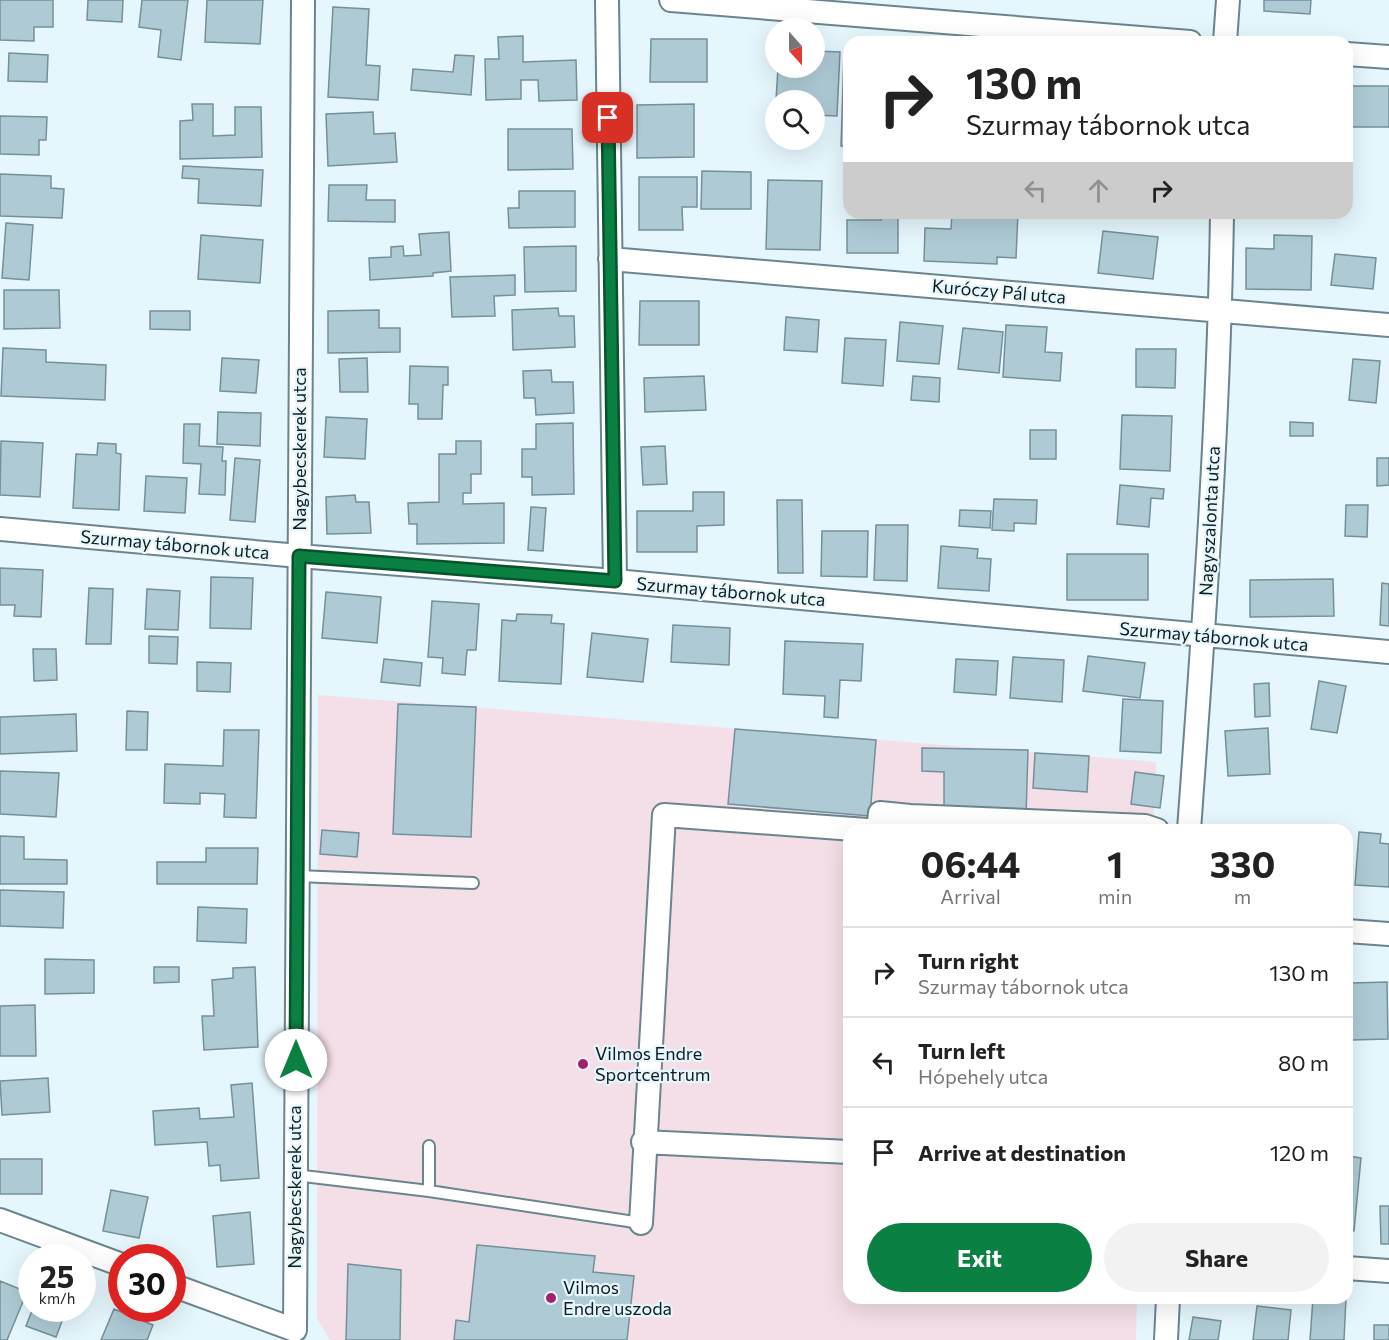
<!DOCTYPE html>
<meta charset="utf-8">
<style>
:root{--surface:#fff;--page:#f2f2f2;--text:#222;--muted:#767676;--line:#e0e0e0;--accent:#0b8043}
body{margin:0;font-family:Commissioner,sans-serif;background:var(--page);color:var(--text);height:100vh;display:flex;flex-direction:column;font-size:22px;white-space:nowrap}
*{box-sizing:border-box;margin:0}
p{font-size:20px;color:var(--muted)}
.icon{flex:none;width:33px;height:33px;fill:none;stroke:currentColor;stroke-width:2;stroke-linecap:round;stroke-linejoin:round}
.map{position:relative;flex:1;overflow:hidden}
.sheet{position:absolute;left:843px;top:824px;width:510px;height:480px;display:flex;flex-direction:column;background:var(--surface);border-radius:18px;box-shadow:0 6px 24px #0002}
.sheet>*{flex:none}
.top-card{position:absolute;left:843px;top:36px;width:510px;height:183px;border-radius:18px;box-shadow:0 6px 24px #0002;background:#fff;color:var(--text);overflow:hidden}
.needle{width:39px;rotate:159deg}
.buttons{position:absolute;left:765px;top:18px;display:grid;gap:12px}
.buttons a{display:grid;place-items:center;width:60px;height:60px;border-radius:50%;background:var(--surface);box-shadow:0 6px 24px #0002;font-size:30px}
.speed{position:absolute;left:18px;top:1244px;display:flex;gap:12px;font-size:30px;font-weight:700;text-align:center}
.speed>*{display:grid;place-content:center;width:78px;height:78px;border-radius:50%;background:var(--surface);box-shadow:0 6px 24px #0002;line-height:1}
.speed small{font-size:15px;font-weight:400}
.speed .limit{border:9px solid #d22;background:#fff;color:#111}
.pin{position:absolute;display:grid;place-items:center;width:51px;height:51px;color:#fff;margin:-26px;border-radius:12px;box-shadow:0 3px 9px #0006}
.me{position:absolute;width:66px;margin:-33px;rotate:0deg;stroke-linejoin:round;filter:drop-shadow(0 0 4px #0008)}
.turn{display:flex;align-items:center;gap:21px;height:126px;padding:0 24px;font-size:27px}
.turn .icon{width:78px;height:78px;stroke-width:2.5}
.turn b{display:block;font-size:42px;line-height:51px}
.lanes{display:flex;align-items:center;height:57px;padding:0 24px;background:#0003;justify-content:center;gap:30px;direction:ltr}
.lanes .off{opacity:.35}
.eta{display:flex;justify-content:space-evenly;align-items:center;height:102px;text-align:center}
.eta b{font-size:36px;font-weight:700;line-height:42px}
.cta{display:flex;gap:12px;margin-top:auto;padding:12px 24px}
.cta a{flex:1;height:69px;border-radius:36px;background:var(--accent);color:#fff;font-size:24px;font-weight:700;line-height:69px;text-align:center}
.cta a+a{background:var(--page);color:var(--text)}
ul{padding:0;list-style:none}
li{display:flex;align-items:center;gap:18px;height:90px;padding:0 24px;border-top:2px solid var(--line)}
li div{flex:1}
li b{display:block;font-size:22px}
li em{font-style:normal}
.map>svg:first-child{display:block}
.green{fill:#f4dee7}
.building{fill:#aecbd5;stroke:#749099;stroke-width:1.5}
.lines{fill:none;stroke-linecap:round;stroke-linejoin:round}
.lane-casing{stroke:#6a858e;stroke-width:14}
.street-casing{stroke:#6a858e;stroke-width:26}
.lane{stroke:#fff;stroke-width:10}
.street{stroke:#fff;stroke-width:22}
.route-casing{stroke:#07532c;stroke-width:15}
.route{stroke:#0b8043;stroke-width:10}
.poi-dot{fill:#a4206e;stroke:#e5f7fd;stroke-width:2}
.labels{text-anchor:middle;stroke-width:4.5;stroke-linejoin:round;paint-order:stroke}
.street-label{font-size:18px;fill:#111c20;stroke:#e5f7fd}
.poi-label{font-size:18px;fill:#111c20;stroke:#e5f7fd;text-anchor:start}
</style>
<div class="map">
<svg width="1389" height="1340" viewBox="0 0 1389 1340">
<rect width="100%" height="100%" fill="#e5f7fd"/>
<!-- green -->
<path class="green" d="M318 695 1156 762 1153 829 849 830V1298H1137L1136 1340H330L317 1318Z"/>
<!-- building -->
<path class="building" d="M0 0H53V27H34V41L0 40Z
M88 0H123L122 22 87 20Z
M142 0H188L181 60 158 57 161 30 139 27Z
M207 0H263L260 44 205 42Z
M1264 0H1311L1310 14 1264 11Z
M333 7 369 9 366 65 380 66 378 100 328 97Z
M523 36V62L576 60 577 100 539 101 538 80H521V99L486 100 485 59H499L498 37Z
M651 39H707V82H650Z
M814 51 840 52 837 116 814 115V100H776L778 68H814Z
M844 52H849V147L841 146Z
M9 53 48 55 47 82 8 81Z
M455 55 474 56 471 95 411 90 413 69 453 72Z
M1347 86H1389V127H1347Z
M192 104H213V136L235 135V107H261L262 157 180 159V121L193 120Z
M694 104V157L637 158V105Z
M373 112 374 134 395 133 397 162 328 166 326 114Z
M0 116 47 117 46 140H39V155L0 154Z
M508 129H572L573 169 508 170Z
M183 166 263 170 261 206 198 203 199 179 182 178Z
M702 171 751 172V209H701Z
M0 174 51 176V188L64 189 62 218 0 216Z
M639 177H697V207H682L683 230H639Z
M768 180 822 181 820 250 766 249Z
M329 185H367L366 200H395V222L328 221Z
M519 191H575V227L509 228 508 208H519Z
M880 213H898V253H847V220H881Z
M952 213H1018L1016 258 997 257V264L924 261 925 228 951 229Z
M6 223 33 225 29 280 2 278Z
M1103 231 1158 237 1153 279 1098 273Z
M449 232 451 271 433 273V276L370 280 369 258 391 257V247L403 246 404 256 421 255 419 234Z
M201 235 263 240 260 283 198 279Z
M1274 235 1312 236 1311 290 1246 289V248L1274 249Z
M576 246V291L525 292 524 247Z
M1335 254 1376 258 1373 289 1331 285Z
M515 275V295L494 296 495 316 452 317 450 277Z
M4 290H59L60 328 4 329Z
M640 301H699V345H639Z
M558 308 559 316H574L575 347 513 350 512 310Z
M379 310V328H400V352L328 353V311Z
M150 311H190V330L150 329Z
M786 317 819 320 817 352 784 350Z
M900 322 943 326 939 364 897 361Z
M1006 325 1047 327 1045 352 1062 353 1060 381 1003 377Z
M963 328 1003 332 999 373 958 369Z
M845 338 886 340 883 386 842 383Z
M3 348 46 350V362L106 365 105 400 1 396Z
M1136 349H1176L1175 388 1136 387Z
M222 358 259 360 256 393 220 391Z
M367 358 368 392H340L339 359Z
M1353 359 1380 361 1376 403 1349 400Z
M410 366 448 367V385H443L442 419H418V404H409Z
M551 370 552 382H573L574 413 536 415 535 398H524L523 371Z
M704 376 706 410 645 412 644 378Z
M913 376 940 378 939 402 911 400Z
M218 412 261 413 260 446 217 444Z
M1122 415 1172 416 1170 471 1120 469Z
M326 417 367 419 365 459 324 457Z
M1290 422 1313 423V436H1290Z
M573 423 574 494 532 495V477H522V449H536V424Z
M184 424H200L199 446 223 447 222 461H226L225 495 199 494 201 464 183 463Z
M1030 430H1056V459H1030Z
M1 441 43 443 40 497 0 495Z
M456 441H481V474H471V493H463V504L504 503V543L417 544V524H409L408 503 439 502V454H456Z
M98 443 116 444V453L121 454 119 510 73 508 76 454 97 455Z
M665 446 667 484 643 485 641 447Z
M235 458 260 460 255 522 230 520Z
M1377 458H1389V485L1377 486Z
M146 476 187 478 185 513 144 511Z
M1120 485 1164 489 1163 499 1151 498 1149 527 1117 524Z
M693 492H724V525L697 526V552H637V511H693Z
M355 495 356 502H369L371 533 327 534 326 497Z
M994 499 1037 500 1036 524 1014 523V531L992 530Z
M777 500H802L803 573H778Z
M1346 505H1368L1367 537 1345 536Z
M531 507 546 508 543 551 528 550Z
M960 510 991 511 990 528 959 526Z
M876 525H908L907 581 874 580Z
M822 531H868L867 577 821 576Z
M941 546 978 549 977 558 991 559 989 591 938 588Z
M1067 554H1148V600H1067Z
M0 568 43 570 41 617 14 616 15 605H0Z
M211 577 253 578 251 629 210 628Z
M1333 579 1334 616 1250 617V580Z
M1382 583 1389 584V626L1380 625Z
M89 588 113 589 111 644H86Z
M147 589 180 591 178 630 145 629Z
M326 592 381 597 377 643 322 638Z
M432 601 479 604 476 650H467L465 675 442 673 443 658 428 657Z
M517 614 552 615 551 623 564 624 561 684 499 681 502 620 516 621Z
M673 625 730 628 729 665 671 662Z
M592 633 648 639 643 682 587 677Z
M149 636 178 637 177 664 149 663Z
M785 641 863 644 861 681 840 680 838 718 824 717 825 696 783 694Z
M33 649H56L57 680 34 681Z
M1088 656 1145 663 1140 698 1083 691Z
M1013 657 1064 660 1062 702 1010 698Z
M384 659 422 663 420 686 381 682Z
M956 659 998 661 996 695 954 692Z
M197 662 231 663 230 692 197 691Z
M1319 681 1346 686 1337 733 1311 729Z
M1269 683 1270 716 1255 717 1254 684Z
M1123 699 1163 701 1161 753 1120 751Z
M398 704 476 707 471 837 393 834Z
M127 711 148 712 147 750H126Z
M76 714 77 751 0 754V717Z
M1268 728 1270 774 1228 776 1225 731Z
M735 729 876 740 870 816 728 804Z
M224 730H259L256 818 224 817 225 794 200 793V804L164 803 165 764 223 766Z
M922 748 1028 750 1026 816 944 815V772L922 771Z
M1035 753 1089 756 1087 792 1033 788Z
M0 771 59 773 56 817 0 814Z
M1135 772 1164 776 1160 808 1131 804Z
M322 830 359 833 357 857 320 854Z
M1359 832 1381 834 1380 843 1389 844V887L1355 885Z
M0 836 24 837V859L67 860V884H0Z
M206 848H258L257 884H157V862H206Z
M0 890 64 892 63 928 0 926Z
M198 907 247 909 246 943 197 941Z
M45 959 94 960V993L45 994Z
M154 967H179V982L154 983Z
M255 967 258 1047 204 1050 202 1016H214L212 980 233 978V968Z
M1387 982 1388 1039 1352 1040V983Z
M35 1005 36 1056H0V1006Z
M48 1078 50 1112 2 1115 0 1081Z
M252 1083 259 1178 221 1181 220 1165 209 1166 207 1142 155 1145 153 1111 199 1108 200 1119 234 1117 231 1085Z
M1347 1156 1361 1158 1354 1231 1347 1230Z
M0 1159H42V1194H0Z
M111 1190 148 1197 139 1238 103 1231Z
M1380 1206H1389V1244H1381Z
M250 1212 254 1264 217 1267 213 1216Z
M477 1245 595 1256 593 1272 634 1276 627 1340H454L456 1320 469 1322Z
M348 1264 401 1270 400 1340H346Z
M0 1281 27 1292 7 1340H0Z
M1313 1298H1346L1344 1340H1310Z
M1257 1306 1291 1310 1288 1340H1253Z
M33 1308H67L56 1337 26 1326Z
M114 1309 153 1325 147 1340H101Z
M1193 1317 1221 1321 1218 1340H1189Z
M1374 1325H1389V1340H1374Z"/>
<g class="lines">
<!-- lane casing -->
<g class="lane-casing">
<path id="lane" d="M297 876 473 883
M295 1175 429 1191 641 1223
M429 1191V1146"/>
</g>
<!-- street casing -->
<g class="street-casing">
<path id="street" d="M607 0 615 581
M671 0 1190 42
M1225 42 1228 0
M1347 54 1389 57
M610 259 1389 325
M0 529 299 556 615 581 1389 652
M878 830 880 813 910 816 1145 826 1157 830
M1189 830C1204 624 1219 419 1222 213
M1347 931 1389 934
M643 1142 849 1152
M0 1220 122 1265
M641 1223 664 815 867 830
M1347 1268 1389 1271
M172 1285 295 1330 303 0
M1166 1340 1168 1298"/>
</g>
<!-- lane -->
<use href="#lane" class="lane"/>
<!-- street -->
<use href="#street" class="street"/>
</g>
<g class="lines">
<!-- route casing -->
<g class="route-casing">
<path id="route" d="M296 1060 299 556 615 581 608 118"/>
</g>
<!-- route -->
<use href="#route" class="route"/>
</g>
<!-- markers -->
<g class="poi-dot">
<circle cx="583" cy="1064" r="6"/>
<circle cx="551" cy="1298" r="6"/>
</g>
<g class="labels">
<!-- street labels -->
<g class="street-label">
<text transform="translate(999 292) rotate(5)" y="6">Kuróczy Pál utca</text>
<text transform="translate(300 449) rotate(-90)" y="6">Nagybecskerek utca</text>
<text transform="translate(1210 521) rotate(-87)" y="6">Nagyszalonta utca</text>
<text transform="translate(175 545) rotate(5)" y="6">Szurmay tábornok utca</text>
<text transform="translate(731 592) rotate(5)" y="6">Szurmay tábornok utca</text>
<text transform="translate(1214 637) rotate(5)" y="6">Szurmay tábornok utca</text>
<text transform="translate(295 1187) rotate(-90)" y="6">Nagybecskerek utca</text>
</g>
<!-- poi labels -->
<g class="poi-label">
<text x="595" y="1060">Vilmos Endre<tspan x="595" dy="21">Sportcentrum</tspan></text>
<text x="563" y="1294">Vilmos<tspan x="563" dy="21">Endre uszoda</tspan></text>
</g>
</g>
</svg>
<div class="buttons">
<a><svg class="needle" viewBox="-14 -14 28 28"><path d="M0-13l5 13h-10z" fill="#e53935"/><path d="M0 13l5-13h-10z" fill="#767676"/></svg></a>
<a><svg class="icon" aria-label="search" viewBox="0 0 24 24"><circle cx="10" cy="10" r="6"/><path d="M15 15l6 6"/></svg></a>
</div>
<div class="speed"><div>25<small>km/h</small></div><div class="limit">30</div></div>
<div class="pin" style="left:608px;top:118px;background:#d93025"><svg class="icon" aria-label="arrive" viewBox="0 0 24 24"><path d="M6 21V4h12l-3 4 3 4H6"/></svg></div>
<svg class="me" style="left:296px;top:1060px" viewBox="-20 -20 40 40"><circle r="19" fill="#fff"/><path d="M0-13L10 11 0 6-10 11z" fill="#0b8043"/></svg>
<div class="top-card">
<div class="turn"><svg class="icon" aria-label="right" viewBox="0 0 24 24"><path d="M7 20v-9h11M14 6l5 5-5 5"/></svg><div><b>130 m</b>Szurmay tábornok utca</div></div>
<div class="lanes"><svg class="icon off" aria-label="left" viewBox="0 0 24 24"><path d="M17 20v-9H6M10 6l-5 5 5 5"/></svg><svg class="icon off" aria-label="ahead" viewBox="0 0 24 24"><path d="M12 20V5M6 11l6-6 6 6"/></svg><svg class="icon" aria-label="right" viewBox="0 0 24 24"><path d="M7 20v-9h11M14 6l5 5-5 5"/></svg></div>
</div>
<section class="sheet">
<div class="eta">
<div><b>06:44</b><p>Arrival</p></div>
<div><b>1</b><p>min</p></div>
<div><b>330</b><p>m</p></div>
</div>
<ul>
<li><svg class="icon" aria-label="right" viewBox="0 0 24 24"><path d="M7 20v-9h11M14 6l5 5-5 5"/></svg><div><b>Turn right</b><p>Szurmay tábornok utca</p></div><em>130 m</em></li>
<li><svg class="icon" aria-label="left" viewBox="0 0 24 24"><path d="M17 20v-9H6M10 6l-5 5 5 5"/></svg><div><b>Turn left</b><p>Hópehely utca</p></div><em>80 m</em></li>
<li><svg class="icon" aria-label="arrive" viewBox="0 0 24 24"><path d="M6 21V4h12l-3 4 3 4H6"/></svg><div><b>Arrive at destination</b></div><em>120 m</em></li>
</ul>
<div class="cta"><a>Exit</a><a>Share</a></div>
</section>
</div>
